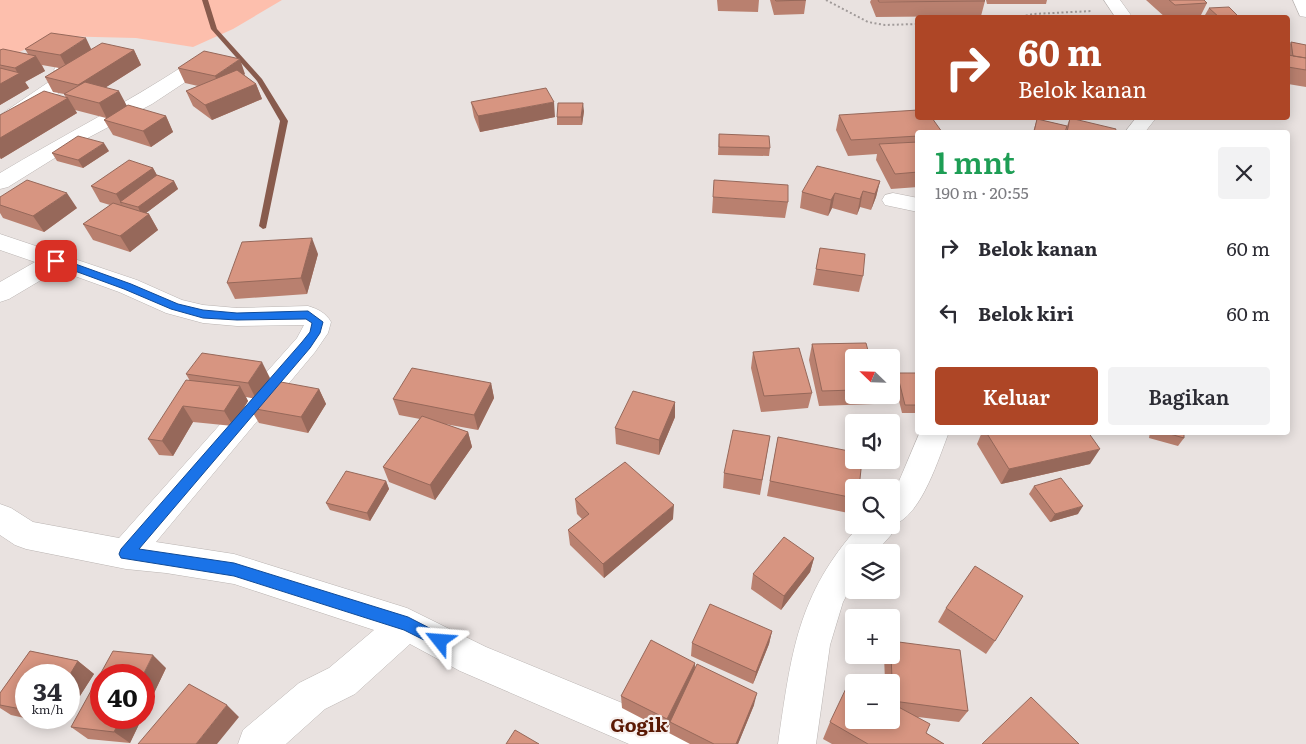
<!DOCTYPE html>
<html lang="id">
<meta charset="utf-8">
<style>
:root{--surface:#fff;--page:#f2f2f3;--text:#2b2b33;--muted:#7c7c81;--accent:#ae4626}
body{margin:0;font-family:Literata,serif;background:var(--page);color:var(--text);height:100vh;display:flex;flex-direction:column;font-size:19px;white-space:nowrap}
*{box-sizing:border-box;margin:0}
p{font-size:16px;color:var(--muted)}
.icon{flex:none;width:28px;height:28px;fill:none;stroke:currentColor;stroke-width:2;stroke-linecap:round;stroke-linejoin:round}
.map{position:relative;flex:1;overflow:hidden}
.panel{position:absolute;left:915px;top:130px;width:375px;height:305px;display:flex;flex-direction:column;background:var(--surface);border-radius:5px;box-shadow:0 2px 12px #0003}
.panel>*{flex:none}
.top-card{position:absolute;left:915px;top:15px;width:375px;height:105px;border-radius:5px;box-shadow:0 2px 12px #0003;background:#ae4626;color:#fff;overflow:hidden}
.needle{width:32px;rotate:293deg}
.fabs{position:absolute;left:845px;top:349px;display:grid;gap:10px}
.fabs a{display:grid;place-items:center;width:55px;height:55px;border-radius:5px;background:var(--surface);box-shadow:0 2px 12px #0003;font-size:25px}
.speed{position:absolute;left:15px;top:664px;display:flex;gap:10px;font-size:25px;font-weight:700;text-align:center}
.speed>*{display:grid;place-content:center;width:65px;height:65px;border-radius:50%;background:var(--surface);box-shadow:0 2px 12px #0003;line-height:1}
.speed small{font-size:12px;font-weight:400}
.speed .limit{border:8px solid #d22;background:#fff;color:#111}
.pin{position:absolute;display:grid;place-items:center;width:42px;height:42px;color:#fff;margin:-21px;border-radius:10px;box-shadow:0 2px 8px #0006}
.me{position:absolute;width:55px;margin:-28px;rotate:298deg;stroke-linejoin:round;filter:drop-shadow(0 0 4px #0008)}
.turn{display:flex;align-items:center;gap:18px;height:105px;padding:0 20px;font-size:22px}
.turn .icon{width:65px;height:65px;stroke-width:2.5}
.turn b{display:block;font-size:35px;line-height:42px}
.round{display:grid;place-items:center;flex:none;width:52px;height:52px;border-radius:5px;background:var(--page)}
.overview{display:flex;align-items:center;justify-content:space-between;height:85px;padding:0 20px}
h1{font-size:30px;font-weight:600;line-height:38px;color:#1e9e55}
.action{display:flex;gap:10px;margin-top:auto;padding:10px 20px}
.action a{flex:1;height:58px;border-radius:5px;background:var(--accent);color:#fff;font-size:20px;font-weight:600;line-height:58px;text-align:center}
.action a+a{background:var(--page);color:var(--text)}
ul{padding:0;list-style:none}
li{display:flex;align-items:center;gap:15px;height:65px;padding:0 20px}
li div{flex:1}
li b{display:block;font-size:19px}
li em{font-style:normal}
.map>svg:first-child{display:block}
.green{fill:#fdbfad}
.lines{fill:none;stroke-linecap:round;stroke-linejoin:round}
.stream{fill:#885b4d;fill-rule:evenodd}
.minor-casing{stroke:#bab4b2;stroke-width:1}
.path{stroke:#a19b9a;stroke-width:2;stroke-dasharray:2 2.5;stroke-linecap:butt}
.minor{fill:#fff;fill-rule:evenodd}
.wall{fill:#b9806f}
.shaded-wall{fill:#96685a}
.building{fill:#d79581;stroke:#96685a}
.route{fill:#1a73e8;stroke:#114b97}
.labels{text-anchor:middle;stroke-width:4.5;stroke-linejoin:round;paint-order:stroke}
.near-quarter-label{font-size:19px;font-weight:bold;fill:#5a1904;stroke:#f7f0ee}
</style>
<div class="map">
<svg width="1306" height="744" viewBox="0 0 1306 744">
<rect width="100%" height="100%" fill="#e9e2e0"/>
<!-- green -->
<path class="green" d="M0 0H282L233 29 193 47 136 38 54 36 0 61Z"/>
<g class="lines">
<!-- stream -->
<path class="stream" d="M202 0H208L217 29 262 79 288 121 266 228 263 229 259 226 280 121 257 81 211 29Z"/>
<!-- minor casing -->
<g class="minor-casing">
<path id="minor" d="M1104 0H1120L1133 18H1116Z
M1293 0H1306V17L1300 16Z
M192 63 199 65 201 69 199 73 152 104 82 141 8 187 0 189V173C62 136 125 104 185 65Z
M63 64 77 70 79 74 75 82 7 128 0 130V115L59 75 54 70 56 66Z
M1136 118H1156L1145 132H1125Z
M893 193 918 198V212L885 205 882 200 885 195Z
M0 234 137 280 182 300 203 305 237 308 308 306C318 309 326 313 331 322L328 333 315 352 156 542 234 554 407 608 486 647 688 730 693 744H629L460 671 410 644 355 694 325 709 286 744H238L243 730 299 683 329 668 374 630 234 584 166 573 126 569 26 549 15 545 0 535V504L11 508 33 522 119 538 297 338 304 325 237 326 203 323 166 313 119 292 58 270 9 299 0 302V282L35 262 0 250Z
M920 432H949C939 457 922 514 895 524L891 535 876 552H854V582L843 602 830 645 816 744H778C791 655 797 594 860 525H891V490L899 481Z"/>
</g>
<!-- path -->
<path class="path" d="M826 0 868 22 885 25 918 24
M1017 18 1033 14 1092 11"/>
<!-- minor -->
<use href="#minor" class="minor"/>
</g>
<!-- wall -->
<path class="wall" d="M717 0H759L758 12 718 11Z
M770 0H806L804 14 774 15Z
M871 0H984L985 1 981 16 876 17 870 2Z
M986 0H1047L1046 4H987Z
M1146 0H1204L1207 3 1200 17H1196L1200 18H1166Z
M1209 8 1240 18H1208L1205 15Z
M1291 42 1306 45V87L1288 84V48Z
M25 49H91L134 50 141 65 106 87 127 106 166 116 173 132 151 147 113 135 104 120 106 118 75 110 77 113 1 159 0 158V115L66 98 64 94 53 92 45 77 59 68 42 65 45 71 25 82 29 88 0 105V50L28 54Z
M178 68 245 74 244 75 256 84 262 99 212 120 193 106 186 91 198 86 185 83Z
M471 102 555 117 480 132 474 117Z
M584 111 582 125H557V117Z
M839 115 918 132V187L891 189 876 160 877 154 848 156 836 130Z
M1070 118 1115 132H1033L1037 119 1067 126Z
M719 134 770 148 769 156 718 155Z
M109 151 83 168 57 161 52 153Z
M153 168 157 175 174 181 178 189 146 213 149 214 158 230 130 252 93 240 83 224 110 205 100 202 91 186Z
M880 181 876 197 871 210 860 207 857 215 832 208 828 216 800 208 802 192Z
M0 197 77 208 44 232 3 218 0 213Z
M713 197 788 202 785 218 712 213Z
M820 248 863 276 859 292 813 285Z
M318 254 307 294 235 299 227 283Z
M812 344 854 358V395H877L874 404 819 406 809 360Z
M753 352 812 393 808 408 761 412 751 368Z
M897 373H918V413H902L894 381Z
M186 374 270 378 256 399 246 397 248 401 233 426 193 422 173 456 159 455 148 439 190 381Z
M491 383 494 398 478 430 445 424 468 432 472 447 435 500 389 482 383 467 420 419 399 415 393 399Z
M319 389 326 404 308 433 259 423 250 408Z
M675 402V417L659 455 616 444 615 428Z
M982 432H1088L1090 464 1001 484 977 444Z
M1150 432H1184V438L1178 446 1149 438Z
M770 436 760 495 723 488 724 473Z
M778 437 854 488V510L853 514 767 496Z
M386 481 389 489 370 521 330 510 326 503Z
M1034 486 1078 514 1050 522 1029 494Z
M575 499 673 519 604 578 570 545 568 530 582 519 577 514Z
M814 558 810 572 781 610 751 589 753 574Z
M946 608 995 641 986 654 938 622Z
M772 631 769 644 753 684 691 656 692 643Z
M30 651 78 661 94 674 69 713V675H26V718H66L60 726 11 715 0 708V693Z
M884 655H891L968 711 959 722 918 717 926 733 944 744H832L823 739 830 722 891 720V682H885Z
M695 663V669L754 705 738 744H690L669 733 670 724 666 731 622 708 621 696Z
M166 668 130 743 88 739 71 727Z"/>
<!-- shaded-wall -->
<path class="shaded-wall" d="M86 38 93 53 68 70 60 55Z
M134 50 141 65 86 100 78 85Z
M36 56 45 71 25 82 29 88 0 105V84L18 74 15 68Z
M240 59 245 74 221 91 215 76Z
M256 84 262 99 212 120 205 105Z
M119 91 127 106 107 119 99 103Z
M68 98 77 113 1 159 0 157V138Z
M554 102 555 117 480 132 478 116Z
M583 103 584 111 582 125 581 117Z
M166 116 173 132 151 147 143 131Z
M104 143 109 151 83 168 78 160Z
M153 168 161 183 120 202 125 210 116 194Z
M174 181 178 189 142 216 138 207Z
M880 181 876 197 871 210 875 194Z
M863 191 860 207 857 215 860 199Z
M67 193 77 208 44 232 33 216Z
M835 193 832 208 828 216 831 200Z
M149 214 158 230 130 252 120 236Z
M312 238 318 254 307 294 301 278Z
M262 362 270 378 256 399 248 383Z
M491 383 494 398 478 430 474 415Z
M240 386 248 401 233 426 224 411Z
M319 389 326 404 308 433 301 417Z
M675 402V417L659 455V440Z
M183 406 193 422 173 456 162 441Z
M468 432 472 447 435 500 430 485Z
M1100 449 1090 464 1001 484 1009 469Z
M386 481 389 489 370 521 367 513Z
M674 505 673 519 604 578 603 564Z
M1083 506 1078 514 1050 522 1055 514Z
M814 558 810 572 781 610 784 596Z
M772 631 769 644 753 684 756 672Z
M153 655 166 668 144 714V675H143Z
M78 661 94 674 69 713V676Z
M695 663 694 676 670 722V724L666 731 667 719Z
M757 693 754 705 738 744H736Z
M227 705 239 717 217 744H196Z
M48 718H66L60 726Z
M121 718H142L130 743 114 732Z"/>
<!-- building -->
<path class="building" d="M775 0H806L776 1Z
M878 0H984L985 1 879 2Z
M1169 0H1204L1207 3 1175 5Z
M1229 7 1240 18H1220L1209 8Z
M51 33 86 38 60 55 25 49Z
M1291 42 1306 45V58L1293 56Z
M102 43 134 50 78 85 45 77Z
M3 49 36 56 15 68 0 65V50Z
M204 51 240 59 215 76 178 68Z
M1288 55 1306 58V70L1288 67Z
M0 68 20 73 0 84Z
M237 70 256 84 205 105 186 91Z
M85 82 119 91 99 103 64 94Z
M546 88 554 102 478 116 471 102Z
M44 91 68 98 0 138V115Z
M558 103H583L581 117H557Z
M128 105 166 116 143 131 104 120Z
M918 110V118H932L942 132H918V136L851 140 839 115Z
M1070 118 1116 129 1115 132H1067Z
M1037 119 1067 126 1065 132H1034Z
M719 134 769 136 770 148 719 147Z
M78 136 104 143 78 160 52 153Z
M918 142V172L895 174 879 144Z
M129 160 153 168 116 194 91 186Z
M817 166 880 181 875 194 863 191 860 199 835 193 831 200 802 192Z
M157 175 174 181 138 207 120 202Z
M27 180 67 193 33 216 0 205V197Z
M714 180 788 185V202L713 197Z
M113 203 149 214 120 236 83 224Z
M312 238 301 278 227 283 242 242Z
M820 248 865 254 863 276 816 269Z
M866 343 870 358H854V390L822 391 812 344Z
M799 348 812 393 764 396 753 352Z
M202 353 262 362 248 383 186 374Z
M412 368 491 383 474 415 393 399Z
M897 373H918V405H905Z
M186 380 240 386 224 411 183 406 162 441 148 439Z
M270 380 319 389 301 417 250 408Z
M633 391 675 402 659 440 615 428Z
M422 416 468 432 430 485 383 467Z
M733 430 770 436 762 480 724 473Z
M986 432H1088L1100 449 1009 469Z
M1163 432H1184V438Z
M778 437 854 452V460H862L859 488H854V498L770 481Z
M625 462 674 505 603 564 568 530 589 514 575 499Z
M346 471 386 481 367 513 326 503Z
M1061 478 1083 506 1055 514 1034 486Z
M784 537 814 558 784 596 753 574Z
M975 566 1023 596 995 641 946 608Z
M710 604 772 631 756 672 692 643Z
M651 640 695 663 667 719 621 696Z
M891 641 960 650 968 711 893 701 891 655Z
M30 651 78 661 69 676 26 675V710L0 705V693Z
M113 651 153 655 143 675H101V718H121L114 732 71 727Z
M697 664 757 693 736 744H714L670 722Z
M850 680 855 682H854V720H891V703L930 724 926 733 944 744H868L830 722Z
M189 684 227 705 196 744H138Z
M1031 697 1079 744H982Z
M515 730 539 744H506Z"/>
<!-- route -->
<path class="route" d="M56 257 131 284 178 304 203 310 237 313 308 311 323 322 320 333 310 348 139 549 234 563 408 617 445 636 447 641 445 646 440 648 404 630 234 576 121 558 119 554 121 549 302 342 310 332 312 323 306 319 237 320 203 318 171 309 124 289 53 263V258Z"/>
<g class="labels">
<!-- near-quarter labels -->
<g class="near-quarter-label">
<text x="639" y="732">Gogik</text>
</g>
</g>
</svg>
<div class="fabs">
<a><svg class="needle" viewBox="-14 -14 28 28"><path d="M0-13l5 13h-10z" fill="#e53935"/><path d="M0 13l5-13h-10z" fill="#7c7c81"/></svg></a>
<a><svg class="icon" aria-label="sound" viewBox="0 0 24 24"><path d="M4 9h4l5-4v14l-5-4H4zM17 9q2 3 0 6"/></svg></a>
<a><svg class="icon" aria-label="search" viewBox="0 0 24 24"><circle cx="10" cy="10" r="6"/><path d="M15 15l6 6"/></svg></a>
<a><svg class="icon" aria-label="layers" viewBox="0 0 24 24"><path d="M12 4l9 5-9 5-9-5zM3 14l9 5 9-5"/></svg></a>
<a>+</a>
<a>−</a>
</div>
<div class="speed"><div>34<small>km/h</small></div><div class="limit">40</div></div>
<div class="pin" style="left:56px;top:261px;background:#d93025"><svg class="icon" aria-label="arrive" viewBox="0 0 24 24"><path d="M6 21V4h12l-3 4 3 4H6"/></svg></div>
<svg class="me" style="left:440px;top:641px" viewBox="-20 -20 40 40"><path d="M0-17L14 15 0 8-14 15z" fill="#1a73e8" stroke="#fff" stroke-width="4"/></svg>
<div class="top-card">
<div class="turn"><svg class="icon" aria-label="right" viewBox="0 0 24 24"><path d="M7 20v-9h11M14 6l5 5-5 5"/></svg><div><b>60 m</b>Belok kanan</div></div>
</div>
<section class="panel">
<div class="overview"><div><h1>1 mnt</h1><p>190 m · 20:55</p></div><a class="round"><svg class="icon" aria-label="close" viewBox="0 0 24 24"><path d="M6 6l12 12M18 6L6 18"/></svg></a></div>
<ul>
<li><svg class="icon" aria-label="right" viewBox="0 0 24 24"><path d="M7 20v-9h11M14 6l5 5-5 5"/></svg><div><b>Belok kanan</b></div><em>60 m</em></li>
<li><svg class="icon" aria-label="left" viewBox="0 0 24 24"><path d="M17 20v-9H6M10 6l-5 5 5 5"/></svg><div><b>Belok kiri</b></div><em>60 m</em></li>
</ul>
<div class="action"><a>Keluar</a><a>Bagikan</a></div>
</section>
</div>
